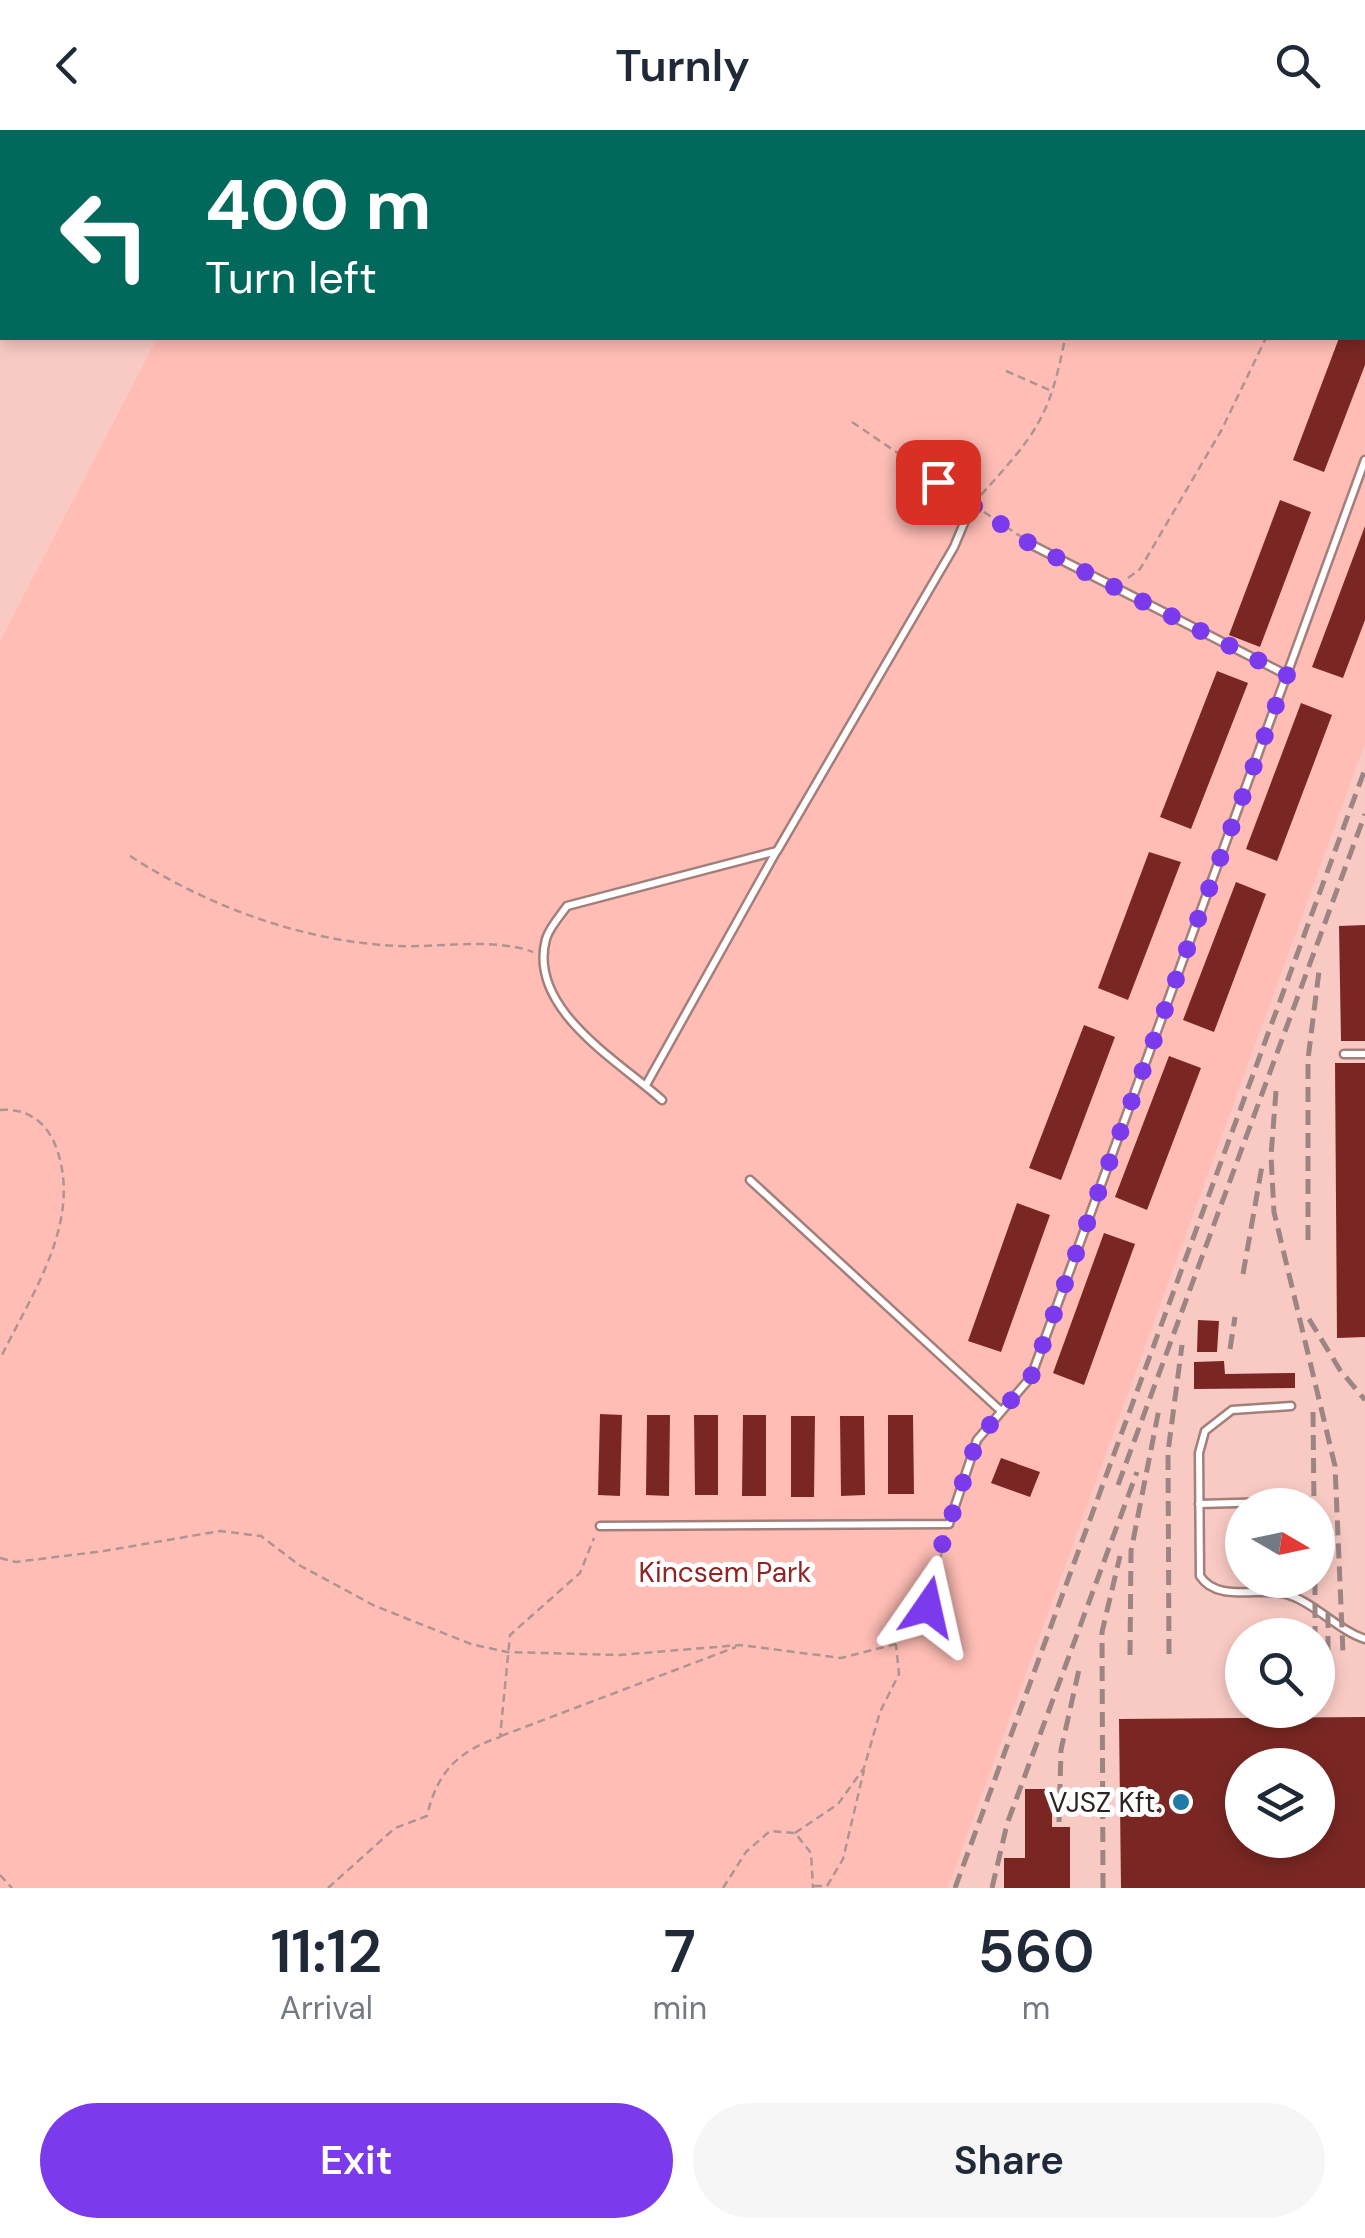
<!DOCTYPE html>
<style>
:root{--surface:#fff;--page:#f6f6f7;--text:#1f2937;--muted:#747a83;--accent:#7c3aed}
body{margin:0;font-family:"DM Sans",sans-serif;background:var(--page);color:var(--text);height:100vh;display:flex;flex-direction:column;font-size:38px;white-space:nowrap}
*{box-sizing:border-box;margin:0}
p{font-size:32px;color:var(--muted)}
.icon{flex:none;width:55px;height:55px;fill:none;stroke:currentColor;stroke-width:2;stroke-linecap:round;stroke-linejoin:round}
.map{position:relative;height:1758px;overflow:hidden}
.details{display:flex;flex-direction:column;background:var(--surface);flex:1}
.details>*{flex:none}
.top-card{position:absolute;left:0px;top:0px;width:1365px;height:210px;box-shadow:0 5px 15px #0003;background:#00695c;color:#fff;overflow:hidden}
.needle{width:65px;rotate:99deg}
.fabs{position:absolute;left:1225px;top:1358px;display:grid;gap:20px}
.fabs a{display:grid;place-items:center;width:110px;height:110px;border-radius:50%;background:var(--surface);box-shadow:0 5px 15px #0003;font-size:50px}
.pin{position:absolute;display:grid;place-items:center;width:85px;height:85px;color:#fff;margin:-42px;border-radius:20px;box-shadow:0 5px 15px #0006}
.me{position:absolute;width:110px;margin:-55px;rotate:11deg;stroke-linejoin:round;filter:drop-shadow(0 0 8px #0008)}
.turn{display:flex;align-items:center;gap:35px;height:210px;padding:0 40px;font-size:45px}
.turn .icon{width:130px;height:130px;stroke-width:2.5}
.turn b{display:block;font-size:70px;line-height:85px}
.eta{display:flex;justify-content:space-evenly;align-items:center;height:170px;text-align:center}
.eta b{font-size:60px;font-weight:600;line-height:70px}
.primary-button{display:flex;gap:20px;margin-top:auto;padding:20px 40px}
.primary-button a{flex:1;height:115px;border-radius:60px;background:var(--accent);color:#fff;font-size:40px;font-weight:600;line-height:115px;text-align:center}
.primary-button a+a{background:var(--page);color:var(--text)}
header{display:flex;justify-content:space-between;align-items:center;height:130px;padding:0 40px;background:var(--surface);font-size:45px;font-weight:600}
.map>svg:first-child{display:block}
.built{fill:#f9cac4;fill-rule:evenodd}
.green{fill:#ffbdb5}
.building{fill:#7a2723;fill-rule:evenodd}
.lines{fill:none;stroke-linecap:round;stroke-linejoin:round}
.service-casing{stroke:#a27f7b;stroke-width:11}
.path{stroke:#ae9592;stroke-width:2.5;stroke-dasharray:8 5;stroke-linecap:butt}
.service{stroke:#fff;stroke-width:6}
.rail{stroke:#9c8582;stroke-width:5;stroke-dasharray:15 8;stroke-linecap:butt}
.route{stroke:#7c3aed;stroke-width:18;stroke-dasharray:0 32.4}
.poi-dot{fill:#1f7aa8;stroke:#fff;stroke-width:4}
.labels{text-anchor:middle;stroke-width:10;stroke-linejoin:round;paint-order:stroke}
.park-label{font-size:28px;fill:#912321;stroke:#fff}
.poi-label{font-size:28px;fill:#302220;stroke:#fff;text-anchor:end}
</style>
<header><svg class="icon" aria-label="back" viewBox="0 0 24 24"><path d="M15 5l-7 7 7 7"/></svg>Turnly<svg class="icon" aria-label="search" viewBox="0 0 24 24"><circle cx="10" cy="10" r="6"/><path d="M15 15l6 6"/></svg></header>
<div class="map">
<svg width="1365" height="1758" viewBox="0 0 1365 1758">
<rect width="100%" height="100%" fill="#fadbd7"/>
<!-- built -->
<path class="built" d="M0 59 2 208H157L0 511Z
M1365 614V1758H948ZM1242 1375H1318V1450H1242ZM1242 1505H1318V1580H1242ZM1242 1635H1318V1710H1242Z"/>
<!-- green -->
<path class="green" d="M0 0H1365V614L948 1758H0V511L157 208H1362V2H2V63Z"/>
<!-- building -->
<path class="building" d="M1339 208H1365V235L1324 342 1293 330Z
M1280 370 1311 382 1260 517 1229 505Z
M1365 396V490L1343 548 1312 537Z
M1217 541 1248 553 1191 699 1160 687Z
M1301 573 1332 585 1277 731 1246 719Z
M1149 722 1181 732 1128 870 1098 858Z
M1236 752 1266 764 1214 902 1183 890Z
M1365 795V911H1341L1339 796Z
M1084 895 1115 907 1061 1050 1029 1038Z
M1169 926 1201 938 1147 1080 1115 1067Z
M1335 933H1365V1207L1337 1208Z
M1017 1073 1050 1085 1001 1222 968 1211Z
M1104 1103 1135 1114 1084 1255 1053 1243Z
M1198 1190 1219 1191 1217 1222H1197Z
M1224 1231 1225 1244 1295 1243V1258L1194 1259V1232Z
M600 1284 622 1285 620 1366 598 1365Z
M647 1285H670L669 1366 646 1365Z
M694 1285H718V1365H695Z
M743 1285H766V1366H742Z
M888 1285H913L914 1364H888Z
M791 1286H815L814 1367H791Z
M840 1286H864L865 1365 841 1366Z
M1001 1328 1040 1342 1030 1367 991 1353Z
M1365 1587V1758H1121L1119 1589ZM1242 1635H1318V1710H1242Z
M1025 1659H1052V1697H1070V1758H1004V1728H1025Z"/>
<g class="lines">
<!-- service casing -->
<g class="service-casing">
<path id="service" d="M86 0 88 2
M1032 415 1287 545
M1344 924H1365
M646 955 776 722
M662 970C619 931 527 879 546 809 549 798 560 786 567 776L777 721 954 417 972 374
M750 1050 1001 1281
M1291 1276 1232 1280 1205 1301 1199 1323 1200 1446C1217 1472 1256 1458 1282 1463 1313 1470 1335 1499 1365 1509
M1199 1374 1307 1371
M600 1396 949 1394 977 1310 1031 1247 1365 330"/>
</g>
<!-- path -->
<path class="path" d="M1362 52 1365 48
M1006 241 1054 262
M852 292 961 366
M981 365C1035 305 1050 288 1065 208
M984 382 1023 408
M1128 448 1140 439 1221 301 1266 208
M130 726C209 777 302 811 396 816 440 818 492 807 533 822
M0 980C25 978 44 990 54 1012 86 1087 32 1163 0 1229
M0 1428 16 1432 104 1421 220 1401 261 1406 299 1435 375 1476 471 1514 507 1522 619 1525 740 1515 841 1528 896 1514 928 1477 946 1405
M501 1606 736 1517
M795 1703 838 1674 864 1638 880 1582 899 1544 896 1515
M0 1745 12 1758
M814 1756H827L843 1729 864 1640
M328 1758 395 1698 427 1686C437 1642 458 1621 500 1607L510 1505 580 1443 594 1408
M723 1758 746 1722 770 1701 795 1703 811 1723 813 1758"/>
<!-- service -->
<use href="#service" class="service"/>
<!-- rail -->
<path class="rail" d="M1276 961 1271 1026 1274 1082 1335 1336 1343 1523
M1308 1110V929L1319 841
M1243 1144 1262 1036
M1309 1189 1340 1240 1365 1270
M1230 1219 1235 1187
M1313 1282 1314 1375
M1118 1355 1365 684
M1315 1450V1505
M1328 1483V1523
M1169 1524 1168 1322 1182 1215
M1130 1525 1131 1421 1159 1279
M1059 1692 1061 1620 1080 1535
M955 1758 1365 639
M992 1758 1007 1694 1137 1342
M1103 1758 1102 1502 1120 1426"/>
</g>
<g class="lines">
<!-- route -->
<path class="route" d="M928 1477 934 1439 977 1310 1031 1247 1287 545 1032 415 938 352"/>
</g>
<!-- markers -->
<circle class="poi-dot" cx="1181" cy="1672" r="10"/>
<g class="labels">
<!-- park labels -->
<g class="park-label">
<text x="725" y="1452">Kincsem Park</text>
</g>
<!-- poi labels -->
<g class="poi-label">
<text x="1161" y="1682">VJSZ Kft.</text>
</g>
</g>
</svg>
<div class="fabs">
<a><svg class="needle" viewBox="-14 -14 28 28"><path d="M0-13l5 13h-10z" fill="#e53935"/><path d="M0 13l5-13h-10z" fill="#747a83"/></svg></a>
<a><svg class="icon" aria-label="search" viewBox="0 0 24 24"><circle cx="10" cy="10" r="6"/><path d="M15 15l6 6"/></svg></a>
<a><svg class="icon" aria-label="layers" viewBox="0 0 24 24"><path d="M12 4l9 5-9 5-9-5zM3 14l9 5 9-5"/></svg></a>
</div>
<div class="pin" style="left:938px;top:352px;background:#d93025"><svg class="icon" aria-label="arrive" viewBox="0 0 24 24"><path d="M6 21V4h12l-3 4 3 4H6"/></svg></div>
<svg class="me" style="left:928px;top:1477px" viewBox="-20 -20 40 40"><path d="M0-17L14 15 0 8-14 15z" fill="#7c3aed" stroke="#fff" stroke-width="4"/></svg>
<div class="top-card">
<div class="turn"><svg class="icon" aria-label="left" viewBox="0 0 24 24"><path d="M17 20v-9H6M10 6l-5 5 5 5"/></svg><div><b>400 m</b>Turn left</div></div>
</div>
</div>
<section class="details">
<div class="eta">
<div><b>11:12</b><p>Arrival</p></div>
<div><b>7</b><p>min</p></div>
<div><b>560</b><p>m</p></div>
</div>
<div class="primary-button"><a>Exit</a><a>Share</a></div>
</section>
